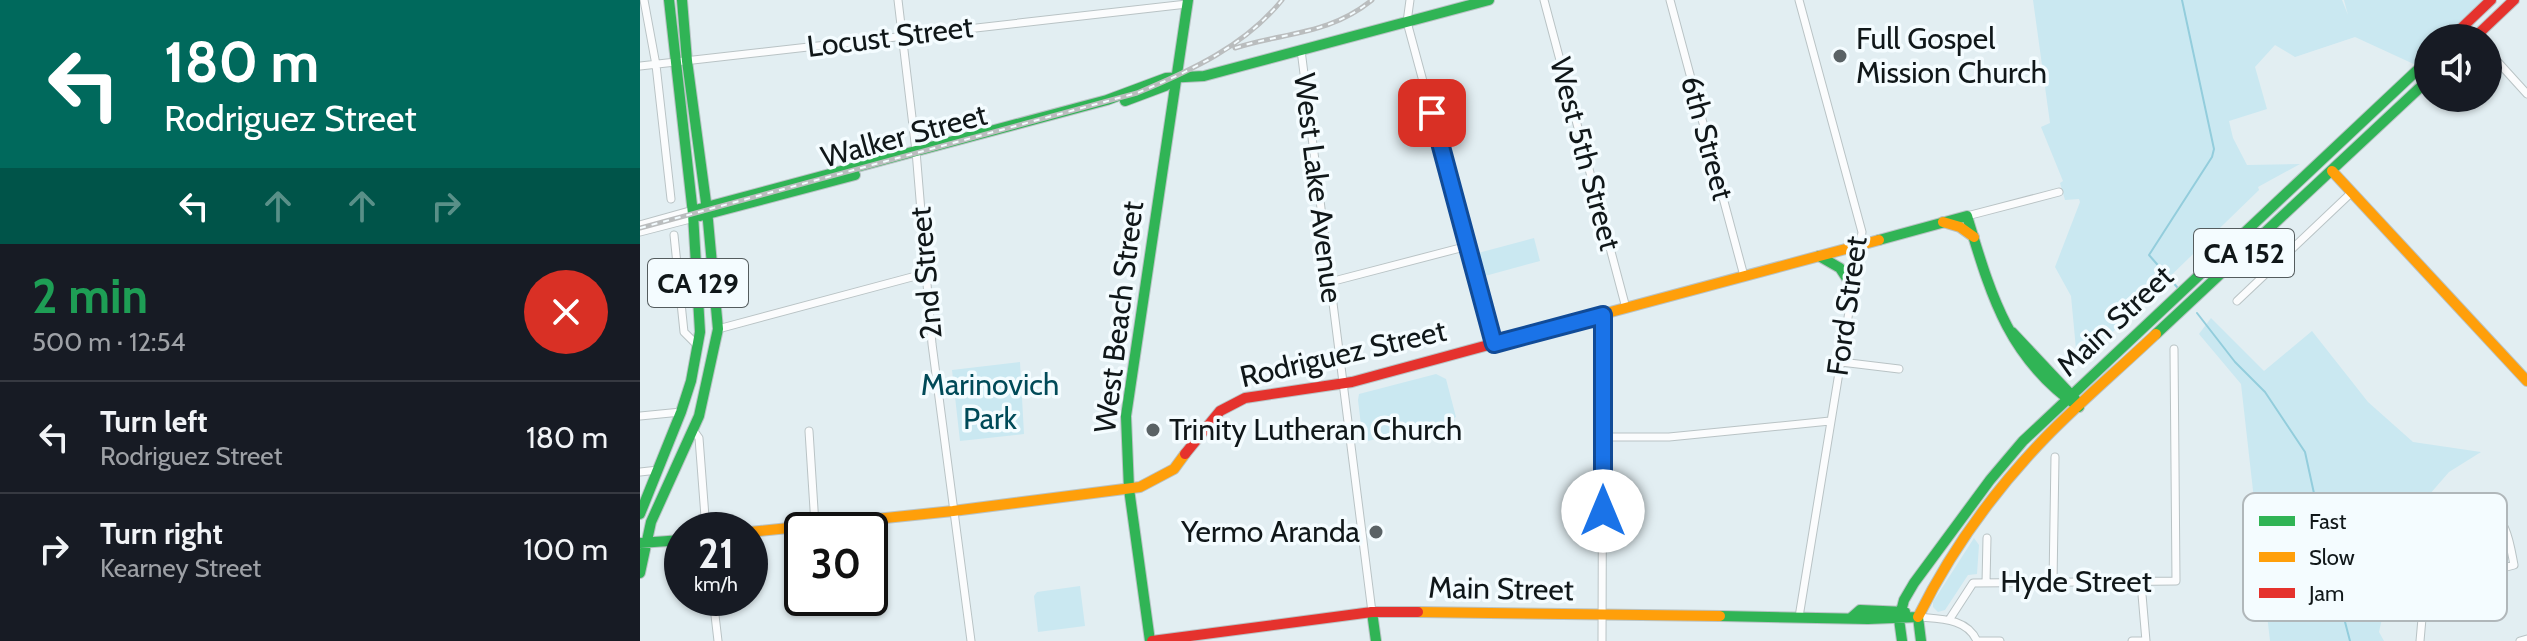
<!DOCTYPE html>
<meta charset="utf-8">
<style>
:root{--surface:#171b24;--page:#20242c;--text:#f1f3f6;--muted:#9ea1a6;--line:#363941}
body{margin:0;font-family:Cabin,sans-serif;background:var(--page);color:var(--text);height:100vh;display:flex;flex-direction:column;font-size:30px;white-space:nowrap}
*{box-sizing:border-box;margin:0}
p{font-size:26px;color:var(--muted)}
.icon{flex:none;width:44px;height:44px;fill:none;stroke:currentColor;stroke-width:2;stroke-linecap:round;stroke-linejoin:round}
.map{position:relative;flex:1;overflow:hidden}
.drawer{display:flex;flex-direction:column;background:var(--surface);width:640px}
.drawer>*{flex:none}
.guide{background:#00695c;color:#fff;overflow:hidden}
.fabs{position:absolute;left:1774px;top:24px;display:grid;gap:16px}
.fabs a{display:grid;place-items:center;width:88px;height:88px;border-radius:50%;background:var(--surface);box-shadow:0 2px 6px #0004;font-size:40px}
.speed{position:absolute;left:24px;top:512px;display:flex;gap:16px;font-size:40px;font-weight:700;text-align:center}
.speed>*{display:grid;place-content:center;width:104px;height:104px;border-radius:50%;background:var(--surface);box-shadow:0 2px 6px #0004;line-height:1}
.speed small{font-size:20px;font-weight:400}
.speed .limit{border:4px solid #111;border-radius:12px;background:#fff;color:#111}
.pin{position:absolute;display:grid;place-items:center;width:68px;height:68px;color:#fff;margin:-34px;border-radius:16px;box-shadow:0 4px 12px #0006}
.me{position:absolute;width:88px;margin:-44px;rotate:0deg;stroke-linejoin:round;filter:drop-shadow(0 0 6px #0008)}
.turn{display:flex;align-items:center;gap:28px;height:168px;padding:0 32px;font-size:36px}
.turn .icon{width:104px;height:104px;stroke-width:2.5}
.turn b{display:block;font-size:56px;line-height:68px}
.lanes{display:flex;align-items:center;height:76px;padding:0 32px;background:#0003;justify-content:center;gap:40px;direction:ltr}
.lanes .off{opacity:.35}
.round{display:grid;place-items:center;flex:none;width:84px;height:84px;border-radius:42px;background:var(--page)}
.headline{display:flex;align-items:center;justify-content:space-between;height:136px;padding:0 32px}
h1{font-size:48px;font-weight:700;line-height:60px;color:#1e9e55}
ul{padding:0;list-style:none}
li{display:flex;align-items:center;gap:24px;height:112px;padding:0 32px;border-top:2px solid var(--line)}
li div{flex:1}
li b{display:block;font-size:30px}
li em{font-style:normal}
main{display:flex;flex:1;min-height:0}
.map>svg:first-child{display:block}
.green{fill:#cae8f1}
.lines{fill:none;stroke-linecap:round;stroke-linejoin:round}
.stream{stroke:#93cddc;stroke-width:2}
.street-casing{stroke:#b9c3c5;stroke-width:9}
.fast-casing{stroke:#b9c3c5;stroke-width:12}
.slow-casing{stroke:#b9c3c5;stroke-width:12}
.jam-casing{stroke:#b9c3c5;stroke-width:12}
.street{stroke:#fbfcfd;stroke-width:7}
.fast{stroke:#30b455;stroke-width:10}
.slow{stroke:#ff9f0a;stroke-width:10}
.jam{stroke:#e5322d;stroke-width:10}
.rail-casing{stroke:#babdbe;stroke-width:5}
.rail{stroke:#f4fcff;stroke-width:2;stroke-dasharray:6;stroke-linecap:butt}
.route-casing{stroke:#114b97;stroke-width:20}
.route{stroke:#1a73e8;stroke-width:14}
.poi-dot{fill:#5a6265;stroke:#f4fcff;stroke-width:3}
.labels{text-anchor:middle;stroke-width:7;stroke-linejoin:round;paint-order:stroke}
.shield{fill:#f4fcff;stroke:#545c5e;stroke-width:2}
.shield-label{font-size:28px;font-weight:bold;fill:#101719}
.street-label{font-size:30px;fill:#101719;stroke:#f4fcff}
.poi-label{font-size:30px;fill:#101719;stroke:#f4fcff;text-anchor:start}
.park-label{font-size:30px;fill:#004a58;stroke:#f4fcff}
.key{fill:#f4fcff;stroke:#b0b7ba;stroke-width:2}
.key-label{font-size:22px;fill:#101719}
</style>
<main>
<section class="drawer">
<div class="guide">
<div class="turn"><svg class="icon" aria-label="left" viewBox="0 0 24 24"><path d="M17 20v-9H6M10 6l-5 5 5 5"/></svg><div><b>180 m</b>Rodriguez Street</div></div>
<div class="lanes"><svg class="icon" aria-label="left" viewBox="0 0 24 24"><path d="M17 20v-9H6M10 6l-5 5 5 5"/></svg><svg class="icon off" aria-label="ahead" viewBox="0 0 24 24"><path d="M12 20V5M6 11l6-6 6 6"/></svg><svg class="icon off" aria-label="ahead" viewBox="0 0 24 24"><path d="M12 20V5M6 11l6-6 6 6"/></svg><svg class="icon off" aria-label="right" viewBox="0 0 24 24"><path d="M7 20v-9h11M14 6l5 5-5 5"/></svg></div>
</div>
<div class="headline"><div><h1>2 min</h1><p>500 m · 12:54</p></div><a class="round" style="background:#d93025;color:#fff"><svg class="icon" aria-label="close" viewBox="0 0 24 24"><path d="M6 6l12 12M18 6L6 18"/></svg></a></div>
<ul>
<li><svg class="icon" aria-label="left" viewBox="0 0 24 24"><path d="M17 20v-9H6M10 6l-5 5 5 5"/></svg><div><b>Turn left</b><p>Rodriguez Street</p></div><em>180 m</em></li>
<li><svg class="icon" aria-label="right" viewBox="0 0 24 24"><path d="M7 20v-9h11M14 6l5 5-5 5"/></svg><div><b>Turn right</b><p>Kearney Street</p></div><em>100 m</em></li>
</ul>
</section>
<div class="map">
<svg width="1887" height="641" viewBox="0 0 1887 641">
<rect width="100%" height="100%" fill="#e2eef2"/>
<!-- green -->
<path class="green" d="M1393 0H1702L1708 15 1704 0H1848L1807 38H1788V56L1778 66 1715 37 1655 57 1635 45 1615 67 1627 109 1589 121 1593 138 1607 165 1660 164 1618 187 1619 190 1446 358 1436 349 1431 296 1415 267 1440 202 1439 199 1425 200 1420 183 1423 181 1401 127 1410 123Z
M894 238 900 261 845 276 838 253Z
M1571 318 1624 371 1672 331 1728 402 1773 442 1841 452 1809 472 1763 525 1739 632 1744 641H1630L1601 384 1559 334Z
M380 362 384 434 320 441 312 370Z
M796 374 806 379 816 417 814 418 815 422 723 442 718 400 719 394Z
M1334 538 1339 545 1337 574 1328 575 1305 610 1298 612 1293 607V602Z
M440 586 445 626 398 632 394 596 397 592Z"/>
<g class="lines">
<!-- stream -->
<path class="stream" d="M1537 287 1509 255 1572 157 1574 149 1542 0
M1557 313 1595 362 1625 392 1665 452 1687 553 1710 641"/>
<!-- street casing -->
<g class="street-casing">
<path id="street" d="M4 0 16 65 31 199
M258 0 276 151 292 344 331 641
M770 0 767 22 854 344
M904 0 986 308
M1030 0 1104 276
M661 50 732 612
M1848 51 1887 94
M0 66 547 4
M1327 216 1419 192
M0 225 53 210
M0 232 54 218
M34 235 44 332 58 346
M690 282 828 246
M1597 301 1711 193
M78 329 287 273
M1201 362 1259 369
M0 416 41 412
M54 431 59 438 66 530
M169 431 175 525
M962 437H1029L1190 421
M0 472 18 470
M1844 509C1867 515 1870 545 1874 565L1806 583 1785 585C1786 568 1818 523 1832 513 1836 510 1839 510 1844 509Z
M1346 583 1347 538
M1413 583 1415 457
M1501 583 1506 641
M73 598 78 641
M1159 617 1222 232 1159 0
M1278 617C1300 619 1327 618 1337 641H1360
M1309 620 1333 583 1536 581 1534 349
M962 641 963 315
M1492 641H1506
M1780 641 1785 585
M1880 641 1887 639"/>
</g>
<!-- fast casing -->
<g class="fast-casing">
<path id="fast" d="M485 101 525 86 535 78
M59 209 467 100 526 78 564 76 849 0
M60 216 215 175
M1239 240 1327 216C1351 295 1368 358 1439 407
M1179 256 1200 268 1213 288
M1372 332 1435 399
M1516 334 1788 80
M0 514 41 412 51 381 60 332 53 214 29 0
M0 543 42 540
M0 573 11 522 59 416 78 329 67 210 47 61 42 0
M732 612 736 641
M1080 616 1228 619 1278 617
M1212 617 1220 610 1265 612
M1278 617 1281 641
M1259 619 1262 641
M1259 619 1264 600 1274 583 1350 480 1383 441 1788 60
M510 641 489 489 486 416 548 0"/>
</g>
<!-- slow casing -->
<g class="slow-casing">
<path id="slow" d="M1692 171 1887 381
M1303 222 1320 227 1334 237
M885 335 1239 240
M110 532 313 511 500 487 534 469 545 454
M778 612 1080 616
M1278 617C1310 552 1354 491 1405 438 1440 402 1479 369 1516 334"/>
</g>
<!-- jam casing -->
<g class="jam-casing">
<path id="jam" d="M1811 38 1851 0
M1834 38 1874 0
M545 454 580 411 605 398 712 382 885 335
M512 641 732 612H778"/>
</g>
<!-- street -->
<use href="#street" class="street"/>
<!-- fast -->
<use href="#fast" class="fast"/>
<!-- slow -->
<use href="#slow" class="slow"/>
<!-- jam -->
<use href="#jam" class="jam"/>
<!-- rail casing -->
<g class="rail-casing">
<path id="rail" d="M595 48C645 32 689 35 732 0
M0 228 497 93C550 71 605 46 642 0"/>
</g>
<!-- rail -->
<use href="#rail" class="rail"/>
</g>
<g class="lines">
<!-- route casing -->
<g class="route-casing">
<path id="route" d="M792 113 854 344 963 315V511"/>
</g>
<!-- route -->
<use href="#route" class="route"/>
</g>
<!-- markers -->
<g class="poi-dot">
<circle cx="1200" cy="56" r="8"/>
<circle cx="513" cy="430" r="8"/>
<circle cx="736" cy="532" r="8"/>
</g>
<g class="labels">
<!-- shield labels -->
<g class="shield">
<rect x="1554" y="229" width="100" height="48" rx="6"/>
<rect x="8" y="259" width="100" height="48" rx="6"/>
</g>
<g class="shield-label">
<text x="1604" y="263">CA 152</text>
<text x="58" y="293">CA 129</text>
</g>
<!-- street labels -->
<g class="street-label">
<text transform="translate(250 37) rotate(-7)" y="10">Locust Street</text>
<text transform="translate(264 136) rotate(-15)" y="10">Walker Street</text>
<text transform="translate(1067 138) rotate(75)" y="10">6th Street</text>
<text transform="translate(945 154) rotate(75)" y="10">West 5th Street</text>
<text transform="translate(678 188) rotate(83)" y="10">West Lake Avenue</text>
<text transform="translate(286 273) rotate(-95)" y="10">2nd Street</text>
<text transform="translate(1207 306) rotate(-82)" y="10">Ford Street</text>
<text transform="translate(479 317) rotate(-83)" y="10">West Beach Street</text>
<text transform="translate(1475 321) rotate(-43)" y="10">Main Street</text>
<text transform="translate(703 354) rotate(-13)" y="10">Rodriguez Street</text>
<text x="1436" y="592">Hyde Street</text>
<text transform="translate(861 589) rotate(1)" y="10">Main Street</text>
</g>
<!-- poi labels -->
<g class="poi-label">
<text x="1216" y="49">Full Gospel<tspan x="1216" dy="34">Mission Church</tspan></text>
<text x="529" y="440">Trinity Lutheran Church</text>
<text x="720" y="542" text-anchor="end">Yermo Aranda</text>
</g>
<!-- park labels -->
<g class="park-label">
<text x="350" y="395">Marinovich<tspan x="350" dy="34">Park</tspan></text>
</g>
</g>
<!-- legend -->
<rect x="1603" y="493" width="264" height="128" rx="12" class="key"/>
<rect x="1619" y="516" width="36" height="10" fill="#30b455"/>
<rect x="1619" y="552" width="36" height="10" fill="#ff9f0a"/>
<rect x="1619" y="588" width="36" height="10" fill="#e5322d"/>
<g class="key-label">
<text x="1669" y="529">Fast</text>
<text x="1669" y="565">Slow</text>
<text x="1669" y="601">Jam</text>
</g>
</svg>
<div class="fabs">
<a><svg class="icon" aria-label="sound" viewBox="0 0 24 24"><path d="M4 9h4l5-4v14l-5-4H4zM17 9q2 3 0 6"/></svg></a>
</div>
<div class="speed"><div>21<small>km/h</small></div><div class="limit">30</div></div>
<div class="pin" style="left:792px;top:113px;background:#d93025"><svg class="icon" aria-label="arrive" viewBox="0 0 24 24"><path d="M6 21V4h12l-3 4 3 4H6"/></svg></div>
<svg class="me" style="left:963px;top:511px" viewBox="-20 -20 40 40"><circle r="19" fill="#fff"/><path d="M0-13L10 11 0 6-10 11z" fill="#1a73e8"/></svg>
</div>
</main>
